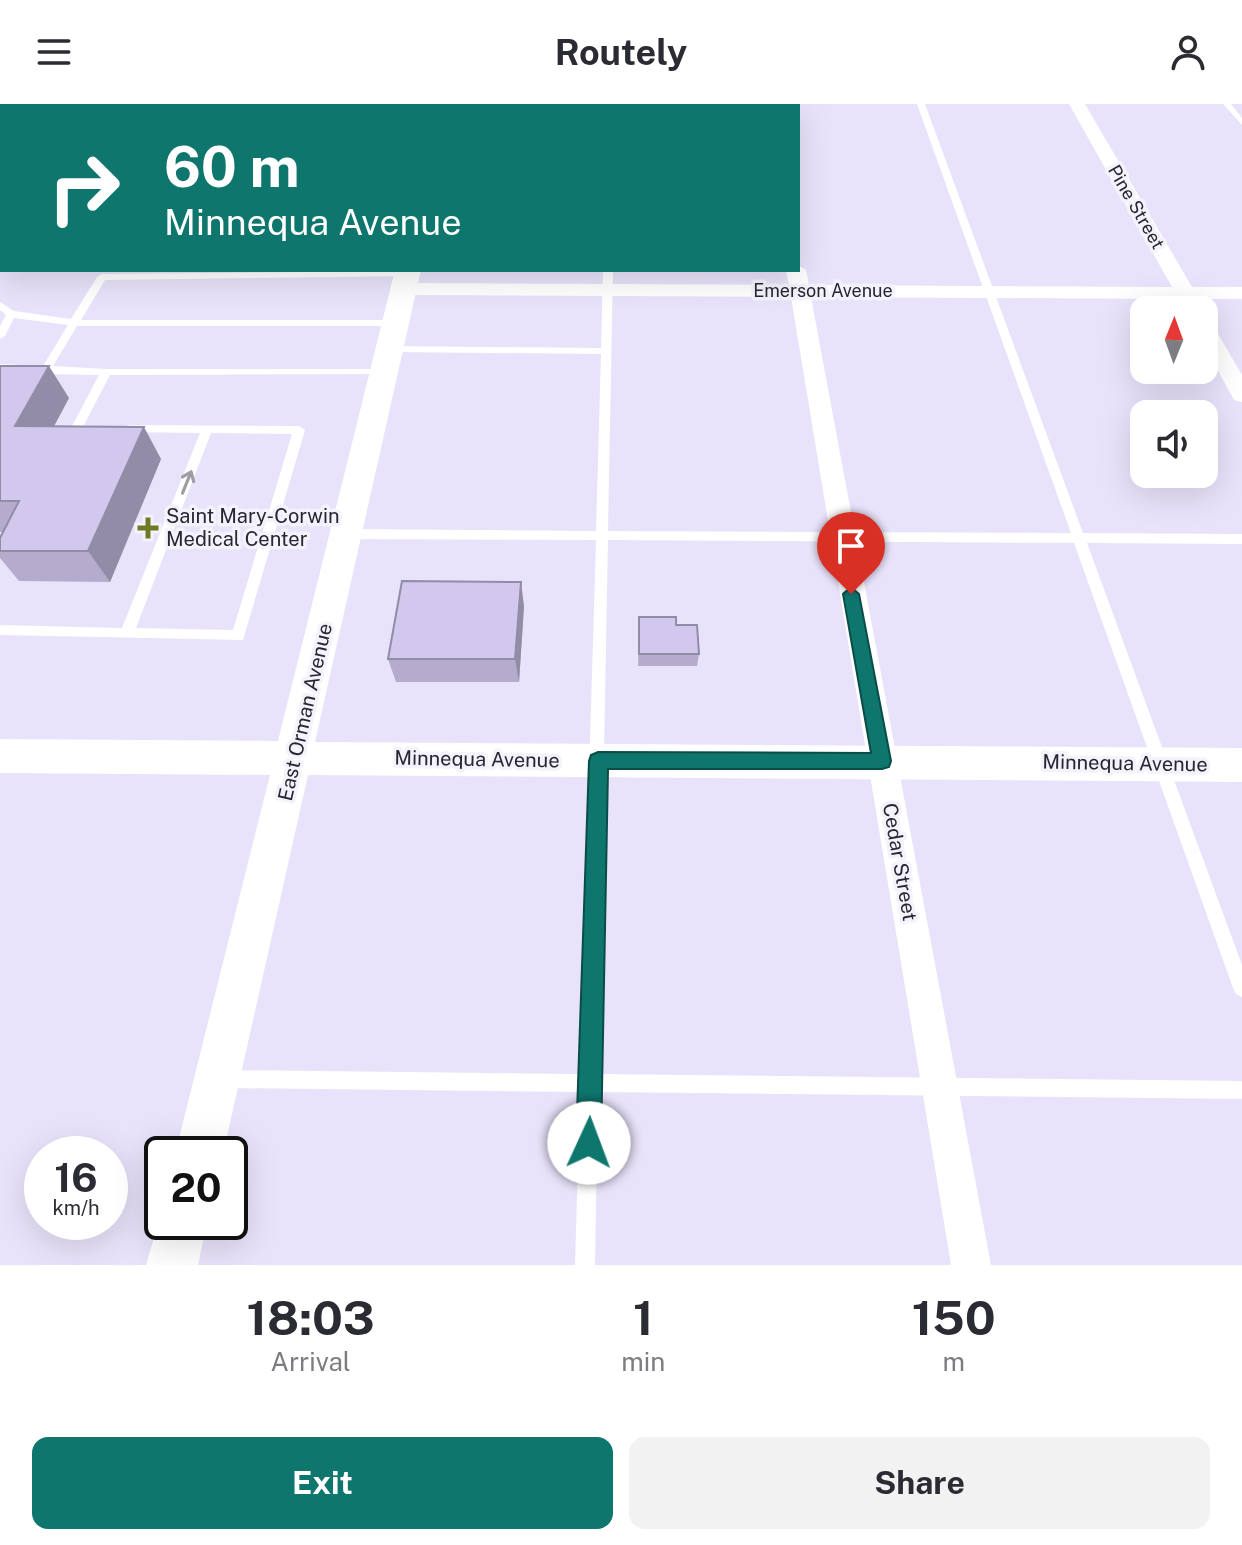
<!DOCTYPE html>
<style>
:root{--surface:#fff;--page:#f2f2f3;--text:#2b2b33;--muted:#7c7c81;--accent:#0f766e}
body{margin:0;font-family:"Public Sans",sans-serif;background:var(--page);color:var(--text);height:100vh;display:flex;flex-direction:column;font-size:30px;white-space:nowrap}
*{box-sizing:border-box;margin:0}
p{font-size:26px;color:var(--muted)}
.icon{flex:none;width:44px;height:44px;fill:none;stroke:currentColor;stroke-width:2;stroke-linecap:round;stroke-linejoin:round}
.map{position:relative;height:1161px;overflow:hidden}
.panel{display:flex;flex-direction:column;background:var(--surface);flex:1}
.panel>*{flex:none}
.hud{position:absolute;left:0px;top:0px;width:800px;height:168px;box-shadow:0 8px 32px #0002;background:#0f766e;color:#fff;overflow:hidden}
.needle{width:52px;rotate:1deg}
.tools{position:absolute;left:1130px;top:192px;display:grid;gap:16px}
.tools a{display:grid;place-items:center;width:88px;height:88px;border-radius:16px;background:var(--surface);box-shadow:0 8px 32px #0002;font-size:40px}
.speed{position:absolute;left:24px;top:1032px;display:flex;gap:16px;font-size:40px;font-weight:700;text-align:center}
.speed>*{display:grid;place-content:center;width:104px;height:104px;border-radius:50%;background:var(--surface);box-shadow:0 8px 32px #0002;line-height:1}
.speed small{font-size:20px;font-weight:400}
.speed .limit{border:4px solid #111;border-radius:12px;background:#fff;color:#111}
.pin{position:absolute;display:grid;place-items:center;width:68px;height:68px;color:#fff;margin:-82px -34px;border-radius:50% 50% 50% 0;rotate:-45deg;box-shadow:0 0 8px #0007}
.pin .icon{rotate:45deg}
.me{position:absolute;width:88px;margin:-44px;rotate:2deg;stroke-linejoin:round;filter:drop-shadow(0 0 6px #0008)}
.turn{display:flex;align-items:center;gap:28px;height:168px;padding:0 32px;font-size:36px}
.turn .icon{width:104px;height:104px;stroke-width:2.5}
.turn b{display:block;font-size:56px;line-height:68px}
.eta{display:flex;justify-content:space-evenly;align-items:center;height:136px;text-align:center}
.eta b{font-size:48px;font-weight:700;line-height:56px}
.cta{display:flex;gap:16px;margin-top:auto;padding:16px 32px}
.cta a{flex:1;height:92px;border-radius:16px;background:var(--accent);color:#fff;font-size:32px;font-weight:700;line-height:92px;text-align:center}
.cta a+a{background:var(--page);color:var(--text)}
header{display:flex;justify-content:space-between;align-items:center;height:104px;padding:0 32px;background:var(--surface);font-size:36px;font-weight:700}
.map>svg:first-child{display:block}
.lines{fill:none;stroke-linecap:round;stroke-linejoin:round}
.service{fill:#fff;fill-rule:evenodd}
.minor{fill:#fff;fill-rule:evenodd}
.tertiary{fill:#fff;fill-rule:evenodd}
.wall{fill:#b5accd}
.shaded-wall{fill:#938ca7}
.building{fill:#d2c8ee;stroke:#938ca7;stroke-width:2}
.oneway{stroke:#9f9da3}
.route{fill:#0f766e;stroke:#0a4d48;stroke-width:2}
.poi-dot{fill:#6e7a26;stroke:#f4f2fa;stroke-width:3}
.labels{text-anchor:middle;stroke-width:7;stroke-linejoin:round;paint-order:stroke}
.far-street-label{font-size:18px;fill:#292533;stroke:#f4f2fa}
.poi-label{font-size:20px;fill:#292533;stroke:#f4f2fa;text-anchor:start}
.street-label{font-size:20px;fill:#292533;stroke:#f4f2fa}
</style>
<header><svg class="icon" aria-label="menu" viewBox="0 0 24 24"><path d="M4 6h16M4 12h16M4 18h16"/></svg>Routely<svg class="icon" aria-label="person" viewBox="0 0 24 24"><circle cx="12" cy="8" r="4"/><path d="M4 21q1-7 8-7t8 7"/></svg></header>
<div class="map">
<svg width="1242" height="1161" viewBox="0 0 1242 1161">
<rect width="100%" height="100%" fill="#e8e2fa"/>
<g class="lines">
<!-- service -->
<path class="service" d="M609 0H617V2H609Z
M917 0H925L1083 429 1242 430V440L1087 439 1242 861V893L1236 890 1233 884 1074 439 608 436 598 970 1242 977V995L598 988 595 1161H575L580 988 222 984 216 981 213 975 216 969 222 966 580 970 596 436 347 435 341 430 347 425 596 427 601 250 390 248 385 245 390 242 601 244 603 166H613L608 427 1071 429Z
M1223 0H1231L1242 14V21Z
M407 167 410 168V172L105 176 81 216H395L400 219 395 222H77L53 262 106 265H388V269L384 270 110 271 84 321 95 322 97 325C91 331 76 330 71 324L99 271 45 270 0 266V260L43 262 68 221 14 214 5 232 0 235V222L6 211 0 206V198L14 207 71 215 97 173 102 170Z
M128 321 299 322 305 326 243 536 0 531V521L122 524 200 329 124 328 122 325ZM211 329 292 330 233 526 136 524Z"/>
<!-- minor -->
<path class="minor" d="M124 0H141L123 2Z
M761 0H777V2H761Z
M1069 0H1085L1192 183H1242V195H1199L1202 200 1192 206 1185 204 1179 195 811 193 991 1161H951L791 193 404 191 394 185 404 179 789 181 786 166H798V161L806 166 809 181 1172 183Z
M0 23H2V33H0Z
M1204 216 1211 218 1242 271V298L1234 296 1204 241Z"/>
<!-- tertiary -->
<path class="tertiary" d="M437 0H457V2H437Z
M395 166H421L315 638 1242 644V678L308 671 223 1050H175L270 671 0 669V635L278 637Z
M162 1106V1118H207L198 1161H146Z"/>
</g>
<!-- wall -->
<path class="wall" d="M0 56H2V149H0Z
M0 262 69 294 54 322 161 355 110 478 19 477 0 454V434L3 428H0Z
M524 502 519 578H396L388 555Z
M639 513 676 521 699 550 697 562H638Z"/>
<!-- shaded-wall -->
<path class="shaded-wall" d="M49 262 69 294 37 354 15 322Z
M144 323 161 355 110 478 88 447Z
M521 478 524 502 519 578 515 555Z"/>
<!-- building -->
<path class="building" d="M0 56H2V117H0Z
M0 262H49L15 322 144 323 88 447H0V434L19 397H0Z
M402 477 521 478 515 555H388Z
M639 513H676V521H697L699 550H639Z"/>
<!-- one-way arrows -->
<defs><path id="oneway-shaft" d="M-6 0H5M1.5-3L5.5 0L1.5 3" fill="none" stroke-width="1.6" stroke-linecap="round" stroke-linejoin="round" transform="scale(2)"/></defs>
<use class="oneway" href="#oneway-shaft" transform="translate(187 378) rotate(-68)"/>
<!-- route -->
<path class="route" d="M851 483 859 490 891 657 889 663 882 665H608L601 1039 597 1048 589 1051 580 1048 576 1039 589 657 591 651 598 648 871 649 843 490Z"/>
<!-- markers -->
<path class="poi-dot" d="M144 412h8v8h8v8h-8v8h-8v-8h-8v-8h8z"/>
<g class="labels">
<!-- far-street labels -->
<g class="far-street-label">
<text transform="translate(1136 103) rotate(60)" y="6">Pine Street</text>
<text x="823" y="193">Emerson Avenue</text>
</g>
<!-- poi labels -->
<g class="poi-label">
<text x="166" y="419">Saint Mary-Corwin<tspan x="166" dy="23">Medical Center</tspan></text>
</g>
<!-- street labels -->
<g class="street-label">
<text transform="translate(305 608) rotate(-77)" y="7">East Orman Avenue</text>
<text transform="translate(477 655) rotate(1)" y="7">Minnequa Avenue</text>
<text transform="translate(1125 659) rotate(1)" y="7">Minnequa Avenue</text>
<text transform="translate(900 758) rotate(80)" y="7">Cedar Street</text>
</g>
</g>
</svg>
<div class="tools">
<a><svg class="needle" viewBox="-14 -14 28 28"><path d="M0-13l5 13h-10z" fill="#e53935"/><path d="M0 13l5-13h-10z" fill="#7c7c81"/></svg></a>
<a><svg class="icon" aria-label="sound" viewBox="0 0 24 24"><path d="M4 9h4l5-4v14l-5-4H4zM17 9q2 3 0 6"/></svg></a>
</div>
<div class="speed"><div>16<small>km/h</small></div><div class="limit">20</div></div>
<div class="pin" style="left:851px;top:490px;background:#d93025"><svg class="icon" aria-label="arrive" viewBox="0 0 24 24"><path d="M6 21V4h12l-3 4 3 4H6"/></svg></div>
<svg class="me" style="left:589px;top:1039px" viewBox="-20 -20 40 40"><circle r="19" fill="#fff"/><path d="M0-13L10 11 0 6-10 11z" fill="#0f766e"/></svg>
<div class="hud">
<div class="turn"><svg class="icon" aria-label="right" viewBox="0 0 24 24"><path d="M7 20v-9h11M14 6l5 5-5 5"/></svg><div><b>60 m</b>Minnequa Avenue</div></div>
</div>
</div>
<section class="panel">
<div class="eta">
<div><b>18:03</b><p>Arrival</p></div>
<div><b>1</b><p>min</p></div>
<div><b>150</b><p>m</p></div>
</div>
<div class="cta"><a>Exit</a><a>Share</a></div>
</section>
